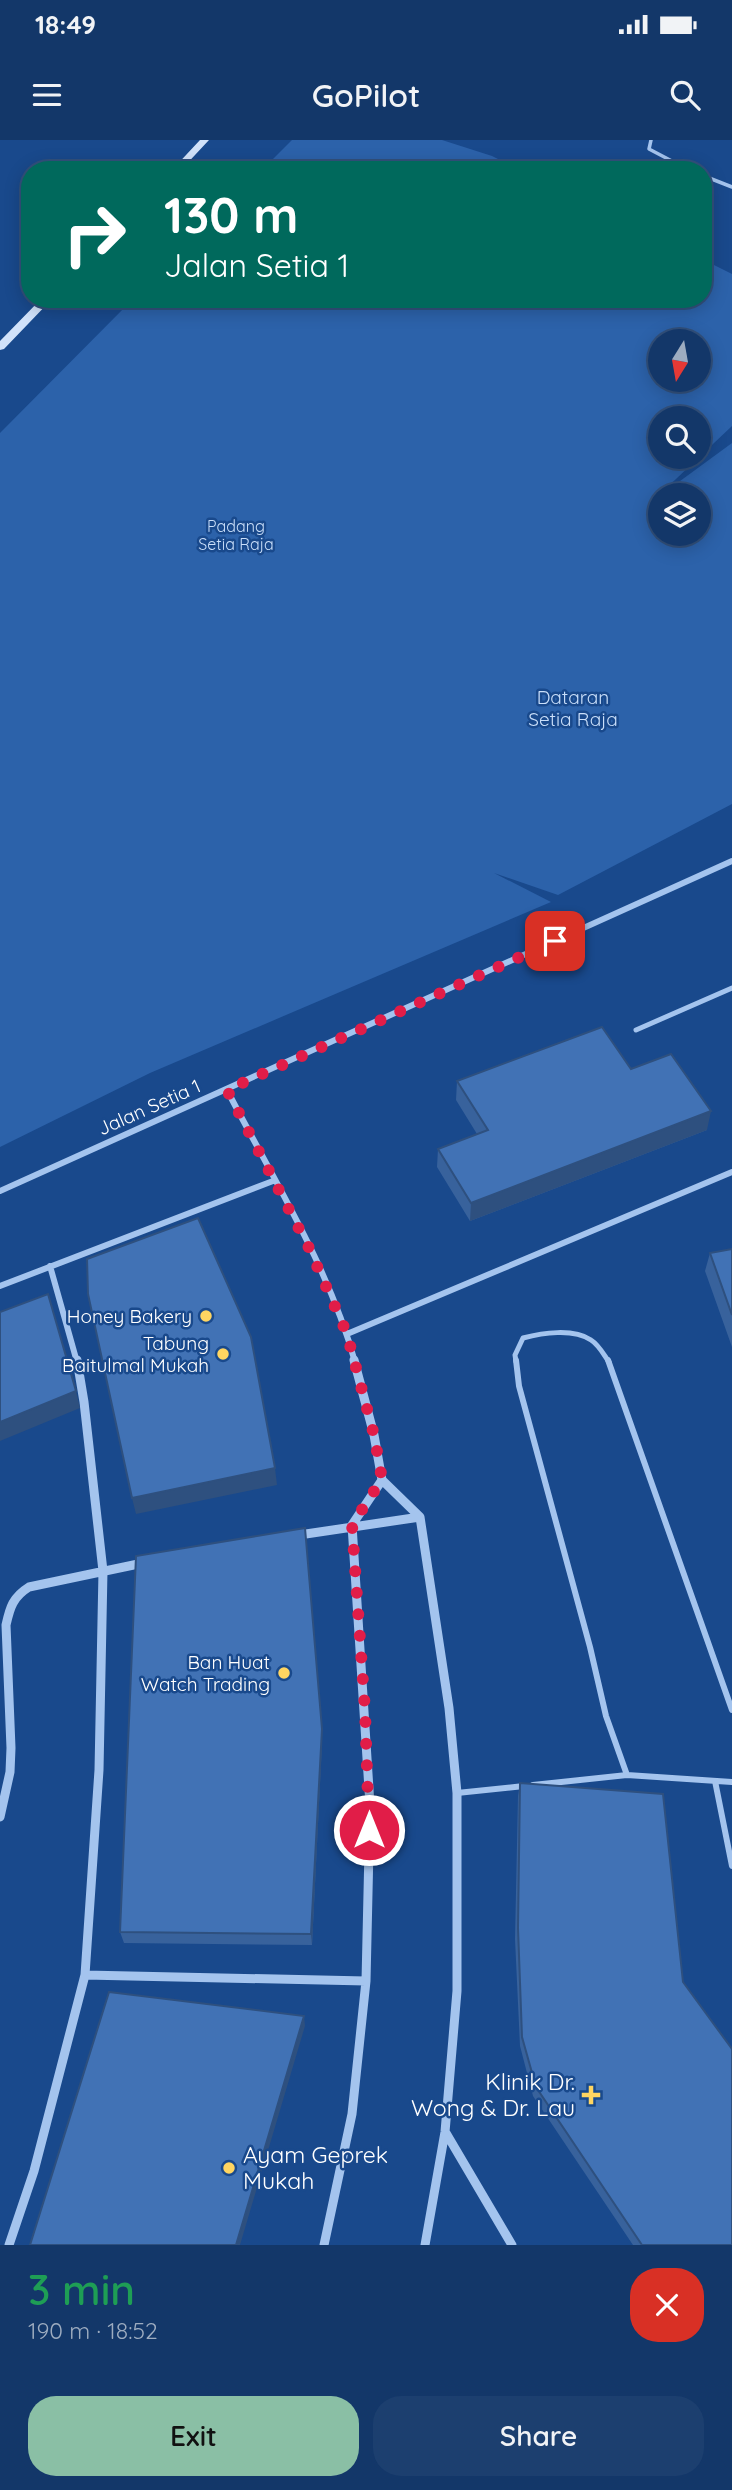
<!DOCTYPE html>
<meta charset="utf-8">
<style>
:root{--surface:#133769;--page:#1c3f6f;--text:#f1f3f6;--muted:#9dacc0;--line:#32517d;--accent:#8abfa5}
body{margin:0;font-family:Quicksand,sans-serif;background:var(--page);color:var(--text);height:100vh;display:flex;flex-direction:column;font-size:26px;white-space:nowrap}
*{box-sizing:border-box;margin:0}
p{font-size:23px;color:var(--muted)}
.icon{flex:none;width:38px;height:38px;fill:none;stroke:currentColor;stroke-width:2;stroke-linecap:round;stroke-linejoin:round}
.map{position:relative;height:2105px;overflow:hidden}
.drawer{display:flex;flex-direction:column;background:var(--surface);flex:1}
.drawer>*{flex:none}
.hud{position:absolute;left:21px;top:21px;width:691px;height:147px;border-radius:28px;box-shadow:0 4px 18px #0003,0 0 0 2px var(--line);background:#00695c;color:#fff;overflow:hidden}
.needle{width:46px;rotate:191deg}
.fabs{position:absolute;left:648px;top:189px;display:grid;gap:14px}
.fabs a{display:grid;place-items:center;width:63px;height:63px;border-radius:50%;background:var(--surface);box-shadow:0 4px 18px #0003,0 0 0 2px var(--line);font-size:35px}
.pin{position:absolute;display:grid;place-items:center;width:60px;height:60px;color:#fff;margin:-30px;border-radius:14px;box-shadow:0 4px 10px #0006}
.me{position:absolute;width:77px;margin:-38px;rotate:0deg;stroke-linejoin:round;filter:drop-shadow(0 0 5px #0008)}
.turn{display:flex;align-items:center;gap:24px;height:147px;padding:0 28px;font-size:32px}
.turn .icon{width:91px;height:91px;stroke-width:2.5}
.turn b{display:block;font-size:49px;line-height:60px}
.round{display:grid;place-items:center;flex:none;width:74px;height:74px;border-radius:28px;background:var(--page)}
.headline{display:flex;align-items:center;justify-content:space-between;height:119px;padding:0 28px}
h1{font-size:42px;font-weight:600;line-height:52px;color:#1e9e55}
.primary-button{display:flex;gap:14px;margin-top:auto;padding:14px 28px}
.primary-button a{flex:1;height:80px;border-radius:28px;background:var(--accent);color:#111;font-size:28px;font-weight:600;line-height:80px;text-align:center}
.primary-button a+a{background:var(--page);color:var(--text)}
.status{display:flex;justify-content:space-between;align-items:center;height:49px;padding:0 35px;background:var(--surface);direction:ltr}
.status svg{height:19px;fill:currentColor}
header{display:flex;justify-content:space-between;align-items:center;height:91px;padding:0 28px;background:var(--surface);font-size:32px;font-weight:600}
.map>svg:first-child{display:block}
.green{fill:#2c62aa;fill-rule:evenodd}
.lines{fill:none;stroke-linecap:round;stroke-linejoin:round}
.lane-far2{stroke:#a4c4ee;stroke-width:3.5}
.lane-far1{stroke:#a4c4ee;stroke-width:5}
.lane{stroke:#a4c4ee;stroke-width:6}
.street-far1{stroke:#a4c4ee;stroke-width:6}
.street{stroke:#a4c4ee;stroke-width:9}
.secondary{fill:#d1e2fa;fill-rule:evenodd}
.wall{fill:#38629c}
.shaded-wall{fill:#2e507f}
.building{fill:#4172b5;stroke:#2e507f;stroke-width:2}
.route{stroke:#e11d48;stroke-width:12;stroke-dasharray:0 21.6}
.poi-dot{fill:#ffd561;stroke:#19498c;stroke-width:2.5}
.labels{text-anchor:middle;stroke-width:5;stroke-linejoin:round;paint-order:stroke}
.far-park-label{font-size:16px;fill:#cadffa;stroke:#19498c}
.park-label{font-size:19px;fill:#cadffa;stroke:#19498c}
.street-label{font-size:19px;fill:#fff;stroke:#19498c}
.poi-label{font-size:19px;fill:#fff;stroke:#19498c;text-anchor:end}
.near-poi-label{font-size:23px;fill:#fff;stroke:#19498c;text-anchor:end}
</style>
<div class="status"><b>18:49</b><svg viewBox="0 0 49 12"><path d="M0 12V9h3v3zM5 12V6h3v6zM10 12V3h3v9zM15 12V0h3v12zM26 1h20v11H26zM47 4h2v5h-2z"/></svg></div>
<header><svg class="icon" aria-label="menu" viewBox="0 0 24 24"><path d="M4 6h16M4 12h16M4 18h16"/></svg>GoPilot<svg class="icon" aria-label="search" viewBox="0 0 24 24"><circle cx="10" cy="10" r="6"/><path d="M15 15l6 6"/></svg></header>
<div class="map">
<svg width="732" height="2105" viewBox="0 0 732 2105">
<rect width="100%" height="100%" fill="#19498c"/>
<!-- green -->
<path class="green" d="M292 0H442L492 16 520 30H262Z
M704 120 732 134V286L658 356 660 394H698V355H661L732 303V664L558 755 494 733 551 762 150 933 0 1007V293L133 159H704ZM698 201V240H660V201ZM660 278H698V317H660Z"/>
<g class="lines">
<!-- lane-far2 -->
<path class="lane-far2" d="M651 0 649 9 689 30
M704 36 732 47"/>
<!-- lane-far1 -->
<path class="lane-far1" d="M636 890 732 848
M516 1222 515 1215 523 1198C542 1193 573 1188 591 1200 599 1205 604 1215 609 1222"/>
<!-- lane -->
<path class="lane" d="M516 1220 519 1246 590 1507 606 1576 627 1635
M608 1220 732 1570
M715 1641 732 1726
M533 1645 627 1635 732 1642
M457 1653 524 1646"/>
<!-- street-far1 -->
<path class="street-far1" d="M227 950C272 1037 329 1127 355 1222
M0 1051 732 721
M50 1126 77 1222
M0 1146 273 1041
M347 1194 732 1032"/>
<!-- street -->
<path class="street" d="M354 1220 374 1295 382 1340 420 1377 449 1568 457 1653V1851L445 1992 425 2105
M299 1395 420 1377
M0 1677 10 1632 11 1608 6 1485C10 1467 13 1457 29 1447L143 1423
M85 1835 366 1841
M446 1993 512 2105
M9 2105 34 2031 85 1835 99 1630 103 1431 84 1262 77 1220
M324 2105 352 1974 366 1841 370 1665 352 1385 382 1340"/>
<!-- secondary -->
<path class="secondary" d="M200 0H209L181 30H172Z
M41 159H52L4 209 0 210V201Z"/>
</g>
<!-- wall -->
<path class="wall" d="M631 929 707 990 470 1081 437 1027 438 1009 477 994 456 960 457 941Z
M732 1109V1207L705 1131 710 1113Z
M322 1589V1603L312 1805 124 1803 120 1792Z
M520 1643 683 1842 732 2105H633L533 1956 520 1906 515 1799 518 1656Z"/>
<!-- shaded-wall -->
<path class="shaded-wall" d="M711 971 707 990 470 1081 471 1063Z
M76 1251 80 1268 0 1301V1282Z
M275 1328 277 1345 136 1374 132 1358Z
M322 1589V1603L312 1805 311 1794Z
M304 1876 305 1886 240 2105H236Z"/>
<!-- building -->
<path class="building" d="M602 887 631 929 671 914 711 971 471 1063 438 1009 488 990 457 941Z
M198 1078 251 1197 275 1328 132 1358 88 1154 87 1119Z
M732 1109V1175L710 1113Z
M48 1154 76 1251 0 1282V1172Z
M305 1388 322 1589 311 1794 120 1792 136 1416Z
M520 1643 663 1654 683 1842 732 1909V2105H642L536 1947 522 1897 518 1788Z
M109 1852 304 1876 236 2105H30Z"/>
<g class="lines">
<!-- route -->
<path class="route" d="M369 1690 365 1570 352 1385 382 1339 374 1295 347 1194 309 1108 227 950 555 801"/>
</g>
<!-- markers -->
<g class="poi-dot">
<circle cx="206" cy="1176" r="7"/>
<circle cx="223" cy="1214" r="7"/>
<circle cx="284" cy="1533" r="7"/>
<path d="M587.5 1944.5h7v7h7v7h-7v7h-7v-7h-7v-7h7z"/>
<circle cx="229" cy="2028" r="7"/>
</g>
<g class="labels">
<!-- far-park labels -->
<g class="far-park-label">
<text x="236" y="392">Padang<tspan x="236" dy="18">Setia Raja</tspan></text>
</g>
<!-- park labels -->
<g class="park-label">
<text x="573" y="564">Dataran<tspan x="573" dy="22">Setia Raja</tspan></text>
</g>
<!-- street labels -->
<g class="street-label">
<text transform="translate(149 967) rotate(-24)" y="7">Jalan Setia 1</text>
</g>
<!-- poi labels -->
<g class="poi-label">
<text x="192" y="1183">Honey Bakery</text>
<text x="209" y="1210">Tabung<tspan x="209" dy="22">Baitulmal Mukah</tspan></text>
<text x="270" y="1529">Ban Huat<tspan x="270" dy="22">Watch Trading</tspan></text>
</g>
<!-- near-poi labels -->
<g class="near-poi-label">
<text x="575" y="1950">Klinik Dr.<tspan x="575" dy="26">Wong &amp; Dr. Lau</tspan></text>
<text x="243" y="2023" text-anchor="start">Ayam Geprek<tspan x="243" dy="26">Mukah</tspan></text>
</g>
</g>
</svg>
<div class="fabs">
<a><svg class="needle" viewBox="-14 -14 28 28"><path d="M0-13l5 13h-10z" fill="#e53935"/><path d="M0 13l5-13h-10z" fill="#9dacc0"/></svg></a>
<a><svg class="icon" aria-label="search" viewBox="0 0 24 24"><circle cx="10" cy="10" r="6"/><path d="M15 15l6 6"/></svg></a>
<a><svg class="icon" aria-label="layers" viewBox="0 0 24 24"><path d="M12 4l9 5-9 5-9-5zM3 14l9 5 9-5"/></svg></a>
</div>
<div class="pin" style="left:555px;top:801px;background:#d93025"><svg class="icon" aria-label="arrive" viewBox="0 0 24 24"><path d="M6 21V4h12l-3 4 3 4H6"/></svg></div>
<svg class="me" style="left:369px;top:1690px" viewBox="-20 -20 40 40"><circle r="17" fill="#e11d48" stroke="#fff" stroke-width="3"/><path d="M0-11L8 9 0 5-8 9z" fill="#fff"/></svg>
<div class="hud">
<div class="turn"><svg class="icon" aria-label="right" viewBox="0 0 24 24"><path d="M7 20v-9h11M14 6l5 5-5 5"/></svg><div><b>130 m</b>Jalan Setia 1</div></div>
</div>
</div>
<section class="drawer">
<div class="headline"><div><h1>3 min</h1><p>190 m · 18:52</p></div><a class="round" style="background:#d93025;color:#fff"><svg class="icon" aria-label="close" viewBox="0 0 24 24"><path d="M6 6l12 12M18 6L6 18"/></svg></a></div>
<div class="primary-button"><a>Exit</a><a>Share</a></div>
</section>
